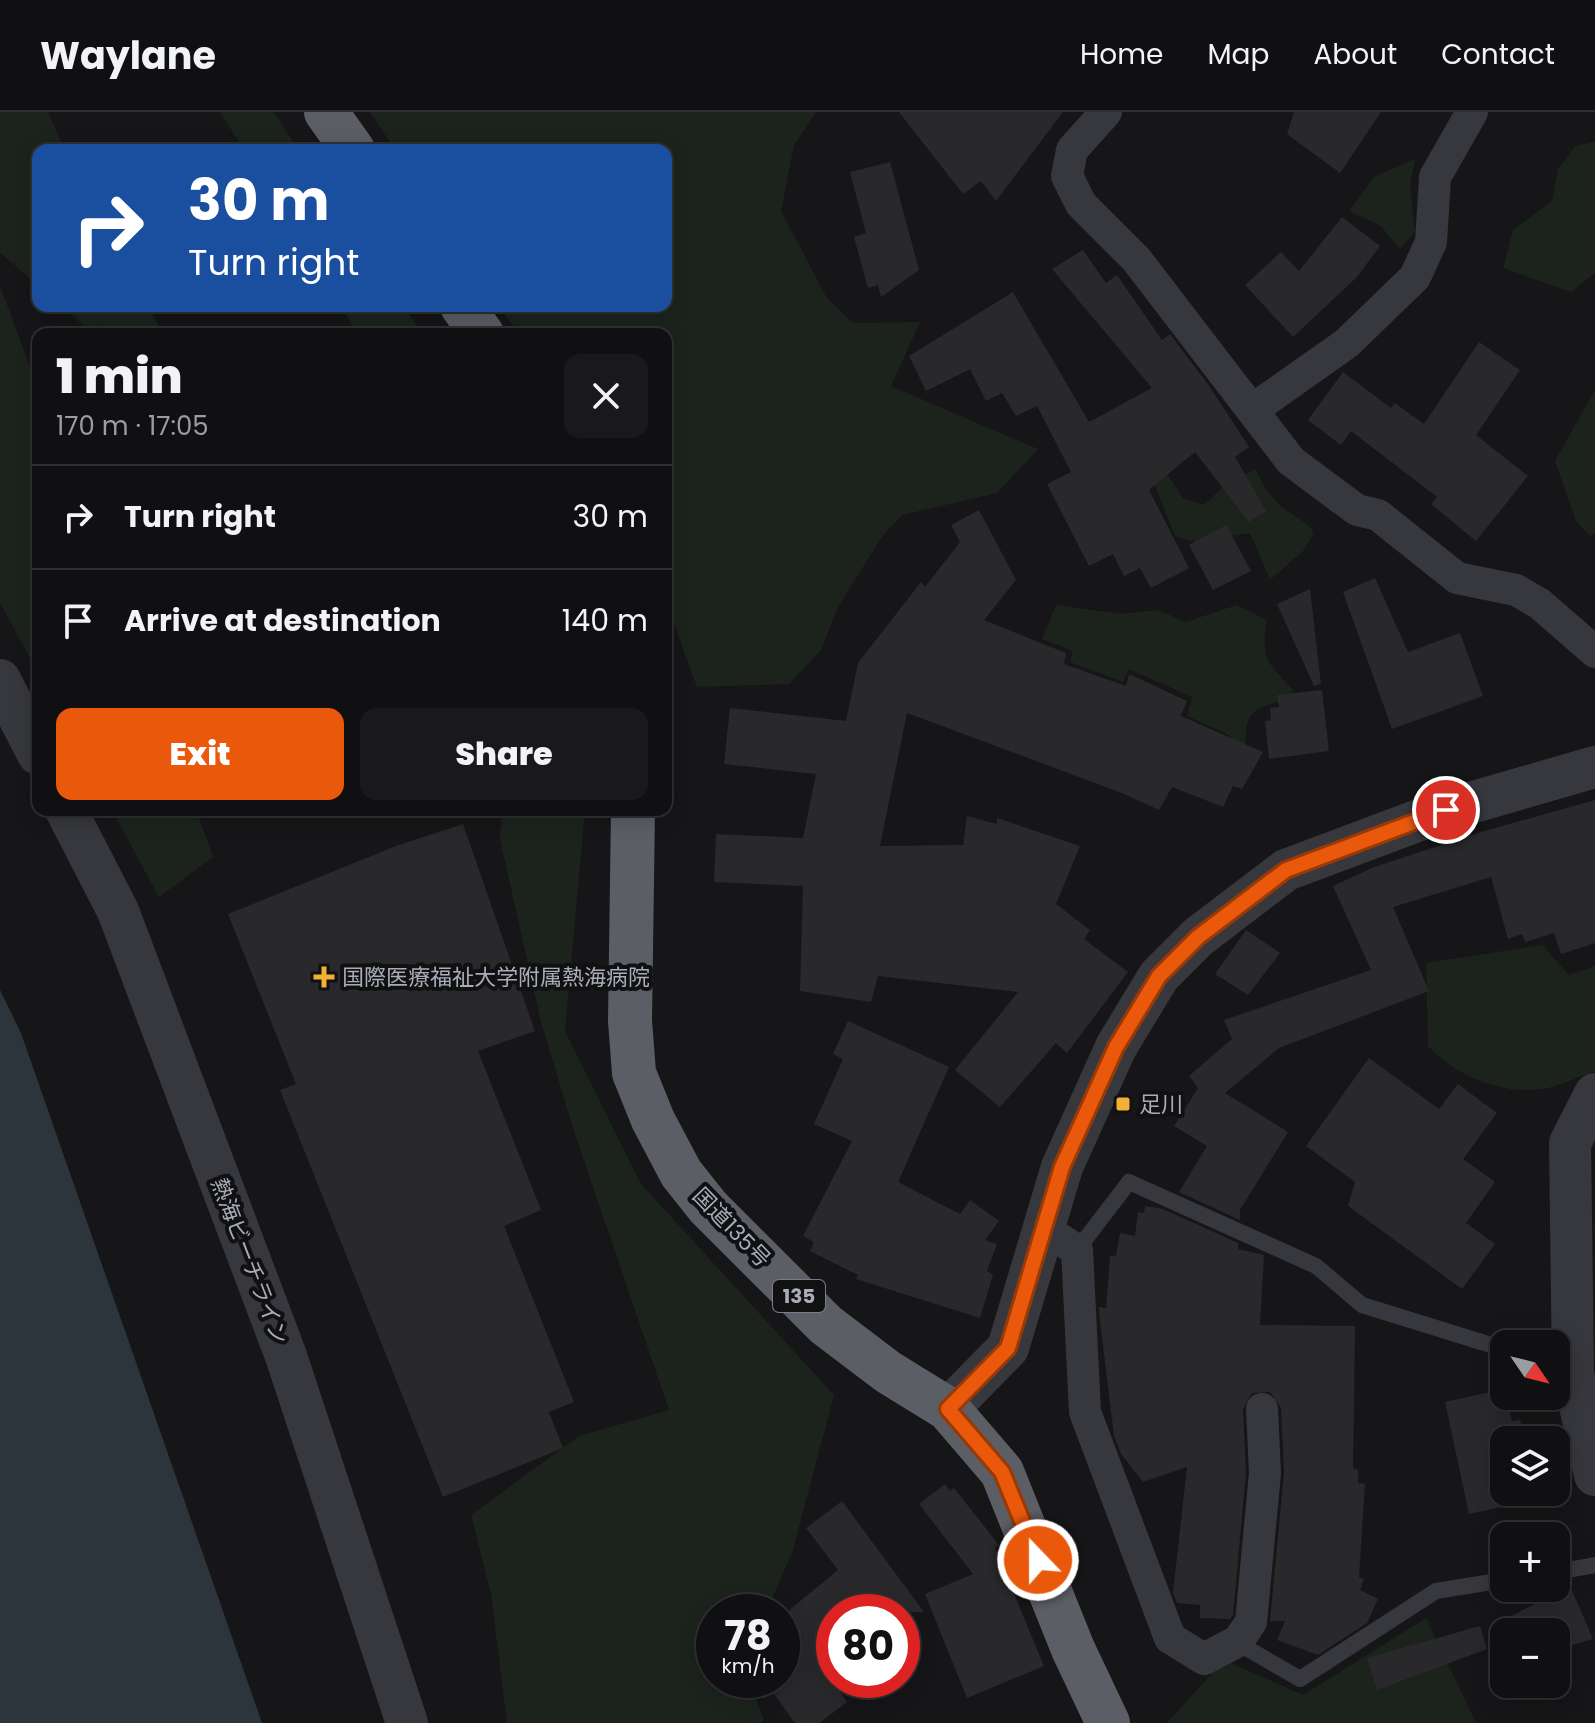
<!DOCTYPE html>
<meta charset="utf-8">
<style>
:root{--surface:#101012;--page:#19191b;--text:#f1f3f6;--muted:#9c9d9f;--line:#303032;--accent:#ea580c}
body{margin:0;font-family:Poppins,"Noto Sans JP",sans-serif;background:var(--page);color:var(--text);height:100vh;display:flex;flex-direction:column;font-size:30px;white-space:nowrap}
*{box-sizing:border-box;margin:0}
p{font-size:26px;color:var(--muted)}
.icon{flex:none;width:44px;height:44px;fill:none;stroke:currentColor;stroke-width:2;stroke-linecap:round;stroke-linejoin:round}
.map{position:relative;flex:1;overflow:hidden}
.details{position:absolute;left:32px;top:216px;width:640px;height:488px;display:flex;flex-direction:column;background:var(--surface);border-radius:16px;box-shadow:0 4px 20px #0003,0 0 0 2px var(--line)}
.details>*{flex:none}
.top-card{position:absolute;left:32px;top:32px;width:640px;height:168px;border-radius:16px;box-shadow:0 4px 20px #0003,0 0 0 2px var(--line);background:#1a4fa0;color:#fff;overflow:hidden}
.needle{width:52px;rotate:125deg}
.buttons{position:absolute;left:1490px;top:1218px;display:grid;gap:16px}
.buttons a{display:grid;place-items:center;width:80px;height:80px;border-radius:16px;background:var(--surface);box-shadow:0 4px 20px #0003,0 0 0 2px var(--line);font-size:40px}
.speed{position:absolute;left:696px;top:1482px;display:flex;gap:16px;font-size:40px;font-weight:700;text-align:center}
.speed>*{display:grid;place-content:center;width:104px;height:104px;border-radius:50%;background:var(--surface);box-shadow:0 4px 20px #0003,0 0 0 2px var(--line);line-height:1}
.speed small{font-size:20px;font-weight:400}
.speed .limit{border:12px solid #d22;background:#fff;color:#111}
.pin{position:absolute;display:grid;place-items:center;width:68px;height:68px;color:#fff;margin:-34px;border:4px solid #fff;border-radius:50%;box-shadow:0 2px 8px #0007}
.me{position:absolute;width:88px;margin:-44px;rotate:338deg;stroke-linejoin:round;filter:drop-shadow(0 0 6px #0008)}
.turn{display:flex;align-items:center;gap:28px;height:168px;padding:0 24px;font-size:36px}
.turn .icon{width:104px;height:104px;stroke-width:2.5}
.turn b{display:block;font-size:56px;line-height:68px}
.round{display:grid;place-items:center;flex:none;width:84px;height:84px;border-radius:16px;background:var(--page)}
.summary{display:flex;align-items:center;justify-content:space-between;height:136px;padding:0 24px}
h1{font-size:48px;font-weight:800;line-height:60px}
.action{display:flex;gap:16px;margin-top:auto;padding:16px 24px}
.action a{flex:1;height:92px;border-radius:16px;background:var(--accent);color:#fff;font-size:32px;font-weight:800;line-height:92px;text-align:center}
.action a+a{background:var(--page);color:var(--text)}
ul{padding:0;list-style:none}
li{display:flex;align-items:center;gap:24px;height:104px;padding:0 24px;border-top:2px solid var(--line)}
li div{flex:1}
li b{display:block;font-size:30px}
li em{font-style:normal}
header{display:flex;align-items:center;gap:48px;box-sizing:border-box;height:112px;padding:0 40px;background:var(--surface);border-bottom:2px solid var(--line)}
header strong{font-size:38px}
nav{display:flex;gap:44px;margin-inline-start:auto;font-size:28px}
.map>svg:first-child{display:block}
.green{fill:#1c231d}
.water{fill:#2c353c}
.building{fill:#29292c}
.lines{fill:none;stroke-linecap:round;stroke-linejoin:round}
.service{stroke:#37383d;stroke-width:16}
.minor{stroke:#37383d;stroke-width:32}
.tertiary{stroke:#37383d;stroke-width:42}
.trunk{stroke:#5b5e65;stroke-width:44}
.route-casing{stroke:#983908;stroke-width:20}
.route{stroke:#ea580c;stroke-width:14}
.poi-dot{fill:#f2b134;stroke:#111113;stroke-width:3}
.labels{text-anchor:middle;stroke-width:8;stroke-linejoin:round;paint-order:stroke}
.shield{fill:#111113;stroke:#7b7e86;stroke-width:2}
.shield-label{font-size:20px;font-weight:bold;fill:#a8adb8}
.poi-label{font-size:22px;fill:#a8adb8;stroke:#111113;text-anchor:start}
.street-label{font-size:22px;fill:#a8adb8;stroke:#111113}
</style>
<header>
<strong>Waylane</strong>
<nav><a>Home</a><a>Map</a><a>About</a><a>Contact</a></nav>
</header>
<div class="map">
<svg width="1595" height="1611" viewBox="0 0 1595 1611">
<rect width="100%" height="100%" fill="#161618"/>
<!-- green -->
<path class="green" d="M0 0H48L65 38H38V174L0 140Z
M220 0H273L299 38H244Z
M370 0H816L794 33 781 99 827 186 853 211 920 210 891 274 1038 337 997 381 902 403 881 426 838 495 821 538 789 572 697 575 666 490V222H520L498 194H666V38H395Z
M1595 30V161L1571 180 1503 156 1513 118 1552 89 1558 57 1575 34Z
M1415 47 1410 73 1415 120 1400 137 1381 114 1349 99 1374 65Z
M0 174 38 276V561L0 491Z
M61 194H148L163 222H85L99 212 89 218Z
M342 194H404L423 222H356Z
M1595 278V422L1590 424 1576 409 1555 349Z
M1256 357C1262 372 1270 385 1283 396 1294 405 1306 408 1314 421L1303 439 1270 468 1250 421 1196 430 1175 424 1149 359 1168 363 1183 386 1204 393 1226 372Z
M1056 493 1121 502 1158 498 1186 510 1237 493 1267 508C1260 549 1268 550 1293 578L1287 588C1244 597 1245 605 1246 647L1230 634 1231 624 1187 604 1192 585 1129 557 1123 570 1070 550 1073 539 1042 527Z
M112 698H196L213 745 159 785Z
M502 698H585L565 919 641 1072 834 1283 792 1441 766 1500H714V1568H748L764 1607 760 1611H507L491 1482 471 1403 579 1324 669 1298 572 1013 541 910 500 727Z
M1542 833 1569 863 1595 854V959C1578 965 1559 975 1541 977 1502 983 1454 963 1428 934L1426 851Z
M1426 1506 1476 1611H1167L1224 1548 1303 1583Z"/>
<!-- water -->
<path class="water" d="M0 878 21 921 262 1611H0Z"/>
<!-- building -->
<path class="building" d="M899 0H1063L996 89 981 69 963 82Z
M1294 0H1381L1340 61 1287 22Z
M890 50 919 158 881 185 878 173 868 176 854 125 866 121 850 60Z
M1342 105 1380 134 1357 165 1293 225 1245 173 1281 140 1299 159Z
M1083 138 1106 171 1117 163 1162 228 1170 222 1210 275 1249 335 1235 345 1266 399 1249 410 1195 340 1149 378 1189 456 1151 476 1140 456 1124 464 1113 442 1089 454 1047 372 1071 360 1037 294 1016 304 1002 281 986 289 970 257 926 279 909 244 1013 180 1089 310 1152 276 1052 157Z
M1479 230 1520 258 1476 323 1528 364 1476 429 1431 392 1437 385 1351 319 1341 333 1308 308 1343 260 1391 296 1395 291 1424 312Z
M979 398 1016 468 984 508 1066 541 1064 552 1126 574 1129 562 1187 589 1181 604 1263 640 1242 677 1233 674 1223 695 1172 675 1159 698 1122 681 907 601 880 734 963 733 967 704 997 712V706L1080 734 1056 792 1090 818 1084 827 1128 860 1067 941 1056 931 1000 995 955 958 1018 880 878 864 871 890 800 879 803 774 714 770 716 722 803 726 816 662 724 652 730 596 846 609 858 551 921 470 925 475 960 430 951 413Z
M1226 413 1251 459 1213 478 1189 433Z
M1375 466 1408 540 1460 521 1483 584 1392 617 1343 480Z
M1310 477 1321 572 1314 574 1277 492Z
M1322 578 1329 639 1269 647 1265 609 1271 608 1270 596 1279 595 1277 583Z
M1595 688V831L1561 842 1554 821 1525 830 1522 822 1508 827 1491 765 1393 795 1429 879 1279 936 1225 981 1288 1020 1240 1098V1108L1179 1080 1207 1034 1174 1014 1198 976 1189 964 1232 927 1224 908 1371 858 1333 774 1374 755 1481 720Z
M463 712 535 919 478 939 541 1098 504 1114 574 1290 549 1300 563 1336 443 1385 280 978 296 972 228 802 396 734Z
M1246 818 1280 841 1248 883 1215 862Z
M848 909 949 955 898 1070 960 1102 970 1088 999 1109 985 1128 997 1132 987 1159 993 1163 980 1206 856 1167 858 1163 810 1139 814 1130 803 1124 852 1029 814 1012 843 947 833 942Z
M1369 946 1439 997 1458 972 1497 1001 1463 1047 1495 1070 1466 1111 1495 1132 1462 1177 1348 1094 1355 1070 1306 1034Z
M1145 1094 1163 1097 1238 1131V1137L1264 1143 1260 1213 1355 1214 1353 1356 1358 1358V1371L1365 1372 1359 1465 1364 1467 1360 1478 1378 1487 1367 1511 1318 1543 1277 1528 1285 1509H1270L1284 1360 1281 1296 1270 1280 1252 1281 1243 1297 1246 1361 1233 1503 1230 1507 1200 1506V1493L1177 1491 1173 1481 1187 1355 1143 1370 1121 1342 1114 1324 1100 1209 1099 1195 1106 1196 1110 1144H1116L1120 1121 1135 1124 1138 1100 1144 1101Z
M1504 1277 1512 1309 1520 1308 1525 1328H1504V1380H1536L1538 1387 1469 1402 1445 1290Z
M945 1372 950 1379 954 1376 999 1433 995 1436 1044 1554 967 1586 925 1482 973 1462 919 1392Z
M842 1389 924 1500H834V1572L847 1590 819 1611H795L764 1568H782V1504L838 1458 806 1416Z
M1570 1474 1593 1527 1556 1538V1520H1504V1546L1490 1515Z
M1480 1514 1487 1537 1377 1578 1367 1546Z"/>
<g class="lines">
<!-- service -->
<path class="service" d="M1077 1138 1129 1070 1316 1154 1362 1193 1504 1237
M1556 1460 1595 1453
M1236 1530 1300 1567 1436 1479 1504 1468"/>
<!-- minor -->
<path class="minor" d="M1106 0 1072 38 1067 64 1081 92 1136 147 1291 349 1357 398 1378 403 1457 466 1516 478 1540 492 1595 540
M1252 298 1347 231 1415 165 1431 130 1435 65 1472 0
M1044 1117 1077 1138 1085 1300 1170 1526 1204 1547 1238 1529 1251 1510 1265 1361 1262 1297"/>
<!-- tertiary -->
<path class="tertiary" d="M0 568 38 642
M66 698 118 799 286 1244 407 1611
M1595 982 1570 1031 1573 1261 1595 1363
M948 1297 1008 1236 1062 1055 1116 935 1159 864 1198 825 1286 758 1446 698 1595 655"/>
<!-- trunk -->
<path class="trunk" d="M326 0 353 38
M462 194 482 222
M633 698 630 909 634 961 653 1008 681 1061 708 1095 826 1213 888 1260 948 1297 1002 1360 1073 1537 1108 1611"/>
</g>
<g class="lines">
<!-- route casing -->
<g class="route-casing">
<path id="route" d="M1038 1448 1002 1360 948 1297 1008 1236 1062 1055 1116 935 1159 864 1198 825 1286 758 1446 698"/>
</g>
<!-- route -->
<use href="#route" class="route"/>
</g>
<!-- markers -->
<g class="poi-dot">
<path d="M320 853h8v8h8v8h-8v8h-8v-8h-8v-8h8z"/>
<rect x="1115" y="984" width="16" height="16" rx="4"/>
</g>
<g class="labels">
<!-- shield labels -->
<rect class="shield" x="773" y="1168" width="52" height="32" rx="6"/>
<g class="shield-label">
<text x="799" y="1191">135</text>
</g>
<!-- poi labels -->
<g class="poi-label">
<text x="342" y="873">国際医療福祉大学附属熱海病院</text>
<text x="1139" y="1000">足川</text>
</g>
<!-- street labels -->
<g class="street-label">
<text transform="translate(732 1115) rotate(46)" y="8">国道135号</text>
<text transform="translate(250 1149) rotate(69)" y="8">熱海ビーチライン</text>
</g>
</g>
</svg>
<div class="buttons">
<a><svg class="needle" viewBox="-14 -14 28 28"><path d="M0-13l5 13h-10z" fill="#e53935"/><path d="M0 13l5-13h-10z" fill="#9c9d9f"/></svg></a>
<a><svg class="icon" aria-label="layers" viewBox="0 0 24 24"><path d="M12 4l9 5-9 5-9-5zM3 14l9 5 9-5"/></svg></a>
<a>+</a>
<a>−</a>
</div>
<div class="speed"><div>78<small>km/h</small></div><div class="limit">80</div></div>
<div class="pin" style="left:1446px;top:698px;background:#d93025"><svg class="icon" aria-label="arrive" viewBox="0 0 24 24"><path d="M6 21V4h12l-3 4 3 4H6"/></svg></div>
<svg class="me" style="left:1038px;top:1448px" viewBox="-20 -20 40 40"><circle r="17" fill="#ea580c" stroke="#fff" stroke-width="3"/><path d="M0-11L8 9 0 5-8 9z" fill="#fff"/></svg>
<div class="top-card">
<div class="turn"><svg class="icon" aria-label="right" viewBox="0 0 24 24"><path d="M7 20v-9h11M14 6l5 5-5 5"/></svg><div><b>30 m</b>Turn right</div></div>
</div>
<section class="details">
<div class="summary"><div><h1>1 min</h1><p>170 m · 17:05</p></div><a class="round"><svg class="icon" aria-label="close" viewBox="0 0 24 24"><path d="M6 6l12 12M18 6L6 18"/></svg></a></div>
<ul>
<li><svg class="icon" aria-label="right" viewBox="0 0 24 24"><path d="M7 20v-9h11M14 6l5 5-5 5"/></svg><div><b>Turn right</b></div><em>30 m</em></li>
<li><svg class="icon" aria-label="arrive" viewBox="0 0 24 24"><path d="M6 21V4h12l-3 4 3 4H6"/></svg><div><b>Arrive at destination</b></div><em>140 m</em></li>
</ul>
<div class="action"><a>Exit</a><a>Share</a></div>
</section>
</div>
